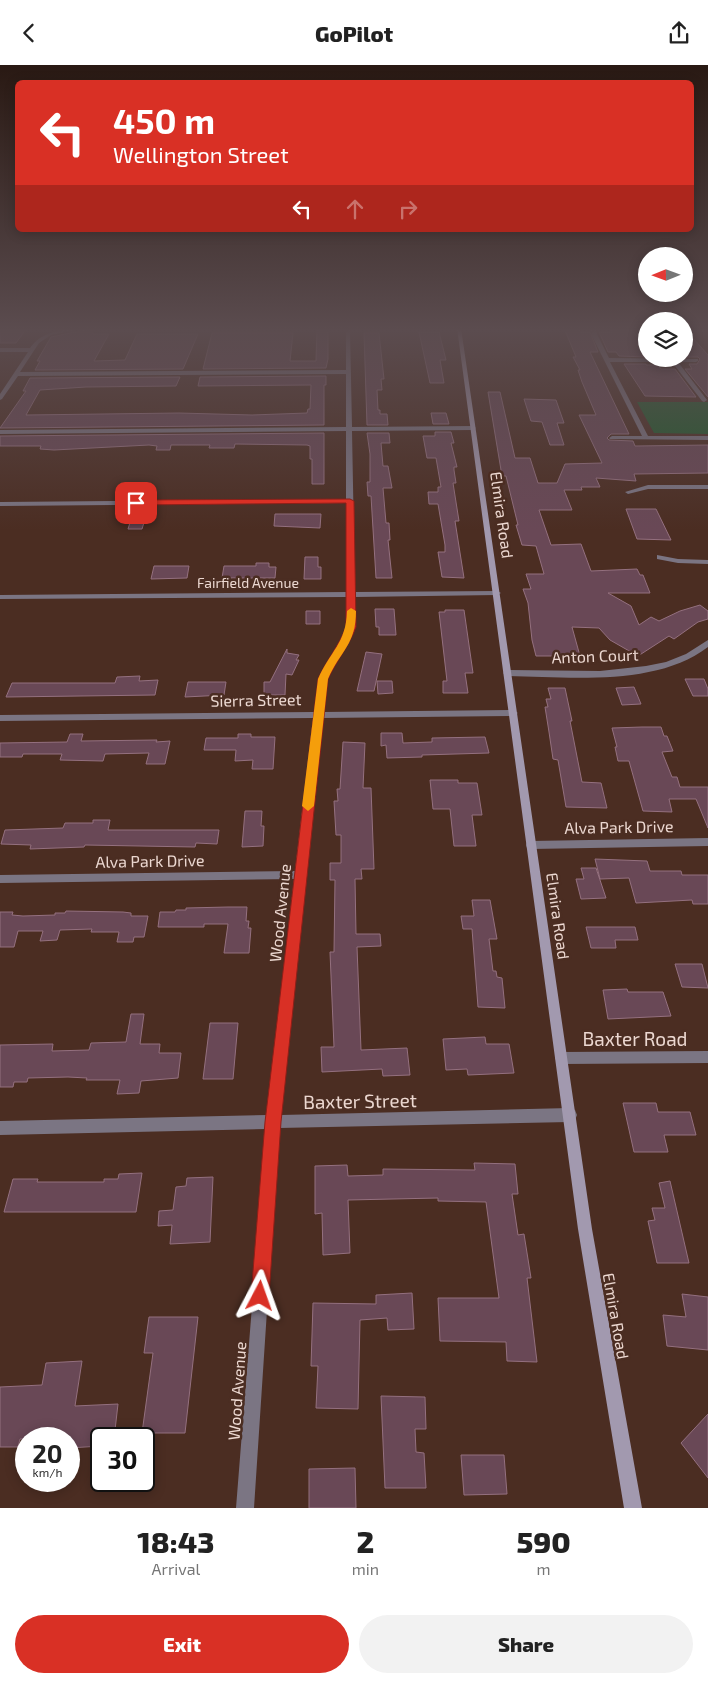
<!DOCTYPE html>
<style>
:root{--surface:#fff;--page:#f2f2f2;--text:#222;--muted:#767676;--accent:#d93025}
body{margin:0;font-family:"Exo 2",sans-serif;background:var(--page);color:var(--text);height:100vh;display:flex;flex-direction:column;font-size:19px;white-space:nowrap}
*{box-sizing:border-box;margin:0}
p{font-size:16px;color:var(--muted)}
.icon{flex:none;width:28px;height:28px;fill:none;stroke:currentColor;stroke-width:2;stroke-linecap:round;stroke-linejoin:round}
.map{position:relative;height:1443px;overflow:hidden}
.sheet{display:flex;flex-direction:column;background:var(--surface);flex:1}
.sheet>*{flex:none}
.banner{position:absolute;left:15px;top:15px;width:679px;height:152px;border-radius:8px;box-shadow:0 2px 12px #0003;background:#d93025;color:#fff;overflow:hidden}
.needle{width:32px;rotate:269deg}
.tools{position:absolute;left:638px;top:182px;display:grid;gap:10px}
.tools a{display:grid;place-items:center;width:55px;height:55px;border-radius:50%;background:var(--surface);box-shadow:0 2px 12px #0003;font-size:25px}
.speed{position:absolute;left:15px;top:1362px;display:flex;gap:10px;font-size:25px;font-weight:700;text-align:center}
.speed>*{display:grid;place-content:center;width:65px;height:65px;border-radius:50%;background:var(--surface);box-shadow:0 2px 12px #0003;line-height:1}
.speed small{font-size:12px;font-weight:400}
.speed .limit{border:2px solid #111;border-radius:8px;background:#fff;color:#111}
.pin{position:absolute;display:grid;place-items:center;width:42px;height:42px;color:#fff;margin:-21px;border-radius:10px;box-shadow:0 2px 8px #0006}
.me{position:absolute;width:55px;margin:-28px;rotate:4deg;stroke-linejoin:round;filter:drop-shadow(0 0 4px #0008)}
.turn{display:flex;align-items:center;gap:18px;height:105px;padding:0 15px;font-size:22px}
.turn .icon{width:65px;height:65px;stroke-width:2.5}
.turn b{display:block;font-size:35px;line-height:42px}
.lanes{display:flex;align-items:center;height:48px;padding:0 15px;background:#0003;justify-content:center;gap:25px;direction:ltr}
.lanes .off{opacity:.35}
.eta{display:flex;justify-content:space-evenly;align-items:center;height:85px;text-align:center}
.eta b{font-size:30px;font-weight:800;line-height:35px}
.button{display:flex;gap:10px;margin-top:auto;padding:10px 15px}
.button a{flex:1;height:58px;border-radius:30px;background:var(--accent);color:#fff;font-size:20px;font-weight:800;line-height:58px;text-align:center}
.button a+a{background:var(--page);color:var(--text)}
header{display:flex;justify-content:space-between;align-items:center;height:65px;padding:0 15px;background:var(--surface);font-size:22px;font-weight:800}
.map>svg:first-child{display:block}
.green{fill:#1d5b2c}
.building{fill:#694856;stroke:#94707f}
.lines{fill:none;stroke-linecap:round;stroke-linejoin:round}
.street{fill:#7b7583;fill-rule:evenodd}
.secondary{fill:#a299af;fill-rule:evenodd}
.route{fill:#d93025;stroke:#8d1f18}
.slow{fill:#f59e0b}
.labels{text-anchor:middle;stroke-width:5;stroke-linejoin:round;paint-order:stroke}
.far-street-label{font-size:14px;fill:#ecd8d1;stroke:#4b2d22}
.street-label{font-size:16px;fill:#ecd8d1;stroke:#4b2d22}
.near-street-label{font-size:19px;fill:#ecd8d1;stroke:#4b2d22}
</style>
<header><svg class="icon" aria-label="back" viewBox="0 0 24 24"><path d="M15 5l-7 7 7 7"/></svg>GoPilot<svg class="icon" aria-label="share" viewBox="0 0 24 24"><path d="M12 15V3M7 8l5-5 5 5M5 13v7h14v-7"/></svg></header>
<div class="map">
<svg width="708" height="1443" viewBox="0 0 708 1443">
<rect width="100%" height="100%" fill="#4b2d22"/>
<!-- green -->
<path class="green" d="M637 337H708V369L654 368Z"/>
<!-- building -->
<path class="building" d="M0 263H27L16 278H0Z
M87 263H92L93 269H109L94 296 125 295 137 269H198L183 304 35 305 40 296H37L51 272 85 265Z
M317 263H328V294L326 303 203 304 212 268H293L290 296H316Z
M564 263H578L580 267H590L598 287H590L629 369H611L607 373 609 375 633 376 635 381 708 380V408L634 409 636 416 596 413 600 422H581L582 425H564L572 445H539L551 480 581 479 591 506 637 504 640 510H643L650 528H608L631 541 639 560 651 552 659 556 680 546 700 540 708 546V554L698 557 674 574 669 571 638 591 610 575 599 563 572 562 580 591H536L532 575 528 538 523 524H531L526 509H544L536 481 522 480 516 460H518L506 411H502L488 327H500L515 393H530L538 418H557L565 399 602 398 579 350H596L582 317 578 305H580L573 292H576Z
M609 263 632 265 646 283V292L619 291 616 287H608L599 267H612Z
M684 263 708 290V332L685 304H692L689 299H697L700 294 698 292H684Z
M419 267H439L446 295H440L444 318H430Z
M364 268H379L384 314H381L382 325H377L378 345H380V349H387L388 360H367Z
M624 299H646V300H658L661 304H675L696 332 645 331Z
M326 311V320H324V360L0 363 26 326H23L30 313 180 312 176 321 86 322 40 325 26 350 179 348 252 350 307 348 308 344H310L311 320 198 321 200 312Z
M524 334 556 335 564 358H557L564 380H550L542 357 531 356Z
M431 348H446L449 359H433Z
M435 367H451L454 378H451L457 402H454V405L456 418H453L459 456H455L464 513 442 512 438 487H445V480L438 439H429L428 427H438V422H441L436 393H427L423 371H435Z
M324 368V419H312V394H310V381L307 380 235 379 234 383H209L210 380H171L170 385H156L157 381 149 380 54 385 40 384 41 381H0V371Z
M367 368H389L390 378H381L383 401H388L392 423H383L386 458H389L390 475H388L392 513H376L371 431H368L367 417H370V389Z
M626 444H656L671 475 637 474Z
M275 449H321L320 463 274 461Z
M132 451H146L142 464H128Z
M305 492H318V502H321V514H304Z
M256 498H269V502H276L275 513H222L224 501H256Z
M154 501H189L187 513 151 514Z
M375 544H394L396 570H379V562H376Z
M445 545H464L473 608H465L468 628H443V616H447L439 547H445Z
M306 546H320V559H306Z
M287 584V588L299 590 296 595H299L292 610 286 609 285 630H264V617H270Z
M366 587 382 589 374 626H357Z
M140 611 139 616 158 615 155 630 6 632 12 618H115L117 612Z
M685 614H704L708 624V631H693Z
M377 616H392L393 628 378 629Z
M188 617H226L224 630 185 632Z
M634 622 641 639 622 640 616 623Z
M548 623H565L572 656H570L582 717 601 718 607 743 566 742 558 695 553 694 549 667 545 642H548L546 634H551Z
M642 662H661L664 671H667L673 686 662 687 672 712H677L680 722H708V763L696 734H669L672 747 643 746 629 696H618L615 682H617L612 663Z
M381 668H402L403 678 432 677V673L485 672 489 688 422 690V692L387 693 386 680 381 681Z
M70 669H83L81 676 157 675 156 677 170 676 165 699H146L149 688 105 689 103 696 60 695 62 689H23L22 692H0V678L67 677Z
M238 669H251V672H275L273 704H252L253 695 235 696 236 685H204L206 673H238Z
M343 677 365 678 363 723H371L374 804H361L362 814H355L356 869H380L381 881 357 882 361 985 407 983 410 1010 383 1011 382 1004 322 1007 321 982H334L330 887H334L335 815H330V798H341V770H336L334 736H338L337 724H340Z
M430 715H458V718H477L482 750H472L476 781H454L450 744H433Z
M245 746H262L261 761H264L263 781 242 782Z
M93 755H110L108 765H219L217 779 196 778 195 782 85 780 84 782 30 784 31 780 1 779 5 765 63 763 65 758H93Z
M595 794 647 796 650 806H681L682 810H708V839H693L692 835 636 838 629 813 600 814Z
M581 803H596L606 833 581 834 576 814H584Z
M472 835H490L497 874H489L493 906H496L497 912 502 913 505 943 478 942 472 864H463L461 851H474Z
M228 842H247L246 856H249L248 863H251L249 888H224L228 859H204V862H158L160 847H175L176 845H186V843Z
M66 846 123 847 131 848V851H148L144 872H134L133 877H117L119 867H91L92 864 60 865 57 875 40 876 43 866H18L14 882H0V847H13L12 850 23 851 55 850V848H65Z
M586 862H635L638 875H615L616 883H591Z
M675 899H702L708 923 682 922Z
M627 924 628 927H663L671 951 608 954 603 925Z
M131 949H144L140 979H160L159 988H181L178 1013 141 1016 139 1028 117 1029 120 1015H86L87 1013 68 1012 28 1013 27 1017H14L13 1022H0V980L53 979 52 986 89 985 91 978 126 977Z
M210 958H238L233 1014H203Z
M485 972 486 979H509L514 1008 468 1010 467 1004 446 1005 443 974Z
M623 1038H656L658 1047H690L696 1070H664L668 1087H634Z
M474 1098 515 1099 518 1129H512L518 1170 524 1169 531 1213H527L537 1297 507 1296 506 1277 440 1276 438 1233H499L486 1137 438 1136V1133L348 1135 350 1188 323 1190 322 1148 315 1149V1101L347 1100 348 1111 383 1110V1104L475 1105Z
M142 1108 136 1147H4L13 1114H38L37 1117H104V1114H118L119 1109Z
M213 1112 210 1177 170 1179 172 1160 158 1161 159 1146 173 1145 176 1122 186 1121 187 1113Z
M670 1116 689 1198H657L648 1156 655 1155 652 1143H665L659 1118Z
M412 1228 414 1264 388 1265 387 1253 360 1255 358 1344 316 1343 318 1301H311L313 1238 376 1239V1230Z
M682 1229 708 1232V1285L667 1281 663 1250 686 1252Z
M149 1252H198L185 1368H142L153 1288H144Z
M82 1296 75 1341 118 1339 114 1374H101V1381L69 1383V1374H20L18 1382H0V1322L42 1320 46 1298Z
M381 1331 425 1332 426 1364H415L416 1387 424 1388 426 1423H385Z
M708 1349V1413L681 1378Z
M461 1390H504L507 1429 464 1430Z
M355 1403 356 1443H309V1404Z"/>
<g class="lines">
<!-- street -->
<path class="street" d="M77 263H85L51 270 39 278 20 307 346 305V263H350L352 362 473 361 476 363 473 365 352 366 355 527 497 526 501 528 497 530 355 532V562L349 578 332 603 327 614 323 647 513 645 518 648 513 651 322 653 281 1050 570 1043 575 1045 577 1050 575 1055 570 1057 279 1063 254 1443H236L266 1064 0 1070V1056L267 1050 294 814 0 818V810L295 806 313 653 0 656V650L314 647 319 614 324 603 341 578 347 562V532L0 534V530L347 527 346 438 0 441V437L346 434V366L0 369V365L346 362V309L18 311 2 334 0 335V329L28 287H0V283H30C41 267 58 266 77 263Z
M591 263H595L598 271 609 293 698 294V296L696 297H678L707 335 704 337 702 336 672 297H610L648 371H708V375L610 374 609 373 612 371H642L592 271Z
M648 420H708V424H648L628 429 625 427Z
M657 490 678 494 708 495V499L678 498 657 494Z
M708 575V582C656 622 569 612 507 611L503 608 507 605 600 606 646 601 666 597 686 589Z
M708 773V781L531 784 527 783 526 780 527 777 531 776Z
M708 986V998L562 999 557 997 555 993 557 989 562 987Z"/>
<!-- secondary -->
<path class="secondary" d="M457 263H461L592 1164 642 1443H624L578 1164Z"/>
</g>
<!-- sky -->
<linearGradient id="sky" x2="0" y2="1"><stop stop-color="#291913"/><stop offset="0.57" stop-color="#5b4c4f"/><stop offset="1" stop-color="#5b4c4f" stop-opacity="0"/></linearGradient>
<rect width="708" height="465" fill="url(#sky)"/>
<!-- route -->
<path class="route" d="M350 434 354 436 356 562C349 581 336 596 328 614L281 1057 269 1231 267 1237 260 1240 254 1237 251 1231 265 1057 318 614C326 596 339 581 346 562V438L136 440 132 438 136 435Z"/>
<!-- slow -->
<path class="slow" d="M351 543 356 546C356 580 340 586 328 614L314 741 308 746 302 741 318 614C330 586 346 579 347 546Z"/>
<g class="labels">
<!-- far-street labels -->
<g class="far-street-label">
<text x="248" y="523">Fairfield Avenue</text>
</g>
<!-- street labels -->
<g class="street-label">
<text transform="translate(502 450) rotate(82)" y="6">Elmira Road</text>
<text transform="translate(595 591) rotate(-2)" y="6">Anton Court</text>
<text transform="translate(256 635) rotate(-1)" y="6">Sierra Street</text>
<text transform="translate(619 762) rotate(-1)" y="6">Alva Park Drive</text>
<text transform="translate(150 796) rotate(-1)" y="6">Alva Park Drive</text>
<text transform="translate(280 848) rotate(-84)" y="6">Wood Avenue</text>
<text transform="translate(558 851) rotate(82)" y="6">Elmira Road</text>
<text transform="translate(616 1251) rotate(80)" y="6">Elmira Road</text>
<text transform="translate(237 1326) rotate(-86)" y="6">Wood Avenue</text>
</g>
<!-- near-street labels -->
<g class="near-street-label">
<text x="635" y="981">Baxter Road</text>
<text transform="translate(360 1036) rotate(-1)" y="7">Baxter Street</text>
</g>
</g>
</svg>
<div class="tools">
<a><svg class="needle" viewBox="-14 -14 28 28"><path d="M0-13l5 13h-10z" fill="#e53935"/><path d="M0 13l5-13h-10z" fill="#767676"/></svg></a>
<a><svg class="icon" aria-label="layers" viewBox="0 0 24 24"><path d="M12 4l9 5-9 5-9-5zM3 14l9 5 9-5"/></svg></a>
</div>
<div class="speed"><div>20<small>km/h</small></div><div class="limit">30</div></div>
<div class="pin" style="left:136px;top:438px;background:#d93025"><svg class="icon" aria-label="arrive" viewBox="0 0 24 24"><path d="M6 21V4h12l-3 4 3 4H6"/></svg></div>
<svg class="me" style="left:260px;top:1231px" viewBox="-20 -20 40 40"><path d="M0-17L14 15 0 8-14 15z" fill="#d93025" stroke="#fff" stroke-width="4"/></svg>
<div class="banner">
<div class="turn"><svg class="icon" aria-label="left" viewBox="0 0 24 24"><path d="M17 20v-9H6M10 6l-5 5 5 5"/></svg><div><b>450 m</b>Wellington Street</div></div>
<div class="lanes"><svg class="icon" aria-label="left" viewBox="0 0 24 24"><path d="M17 20v-9H6M10 6l-5 5 5 5"/></svg><svg class="icon off" aria-label="ahead" viewBox="0 0 24 24"><path d="M12 20V5M6 11l6-6 6 6"/></svg><svg class="icon off" aria-label="right" viewBox="0 0 24 24"><path d="M7 20v-9h11M14 6l5 5-5 5"/></svg></div>
</div>
</div>
<section class="sheet">
<div class="eta">
<div><b>18:43</b><p>Arrival</p></div>
<div><b>2</b><p>min</p></div>
<div><b>590</b><p>m</p></div>
</div>
<div class="button"><a>Exit</a><a>Share</a></div>
</section>
